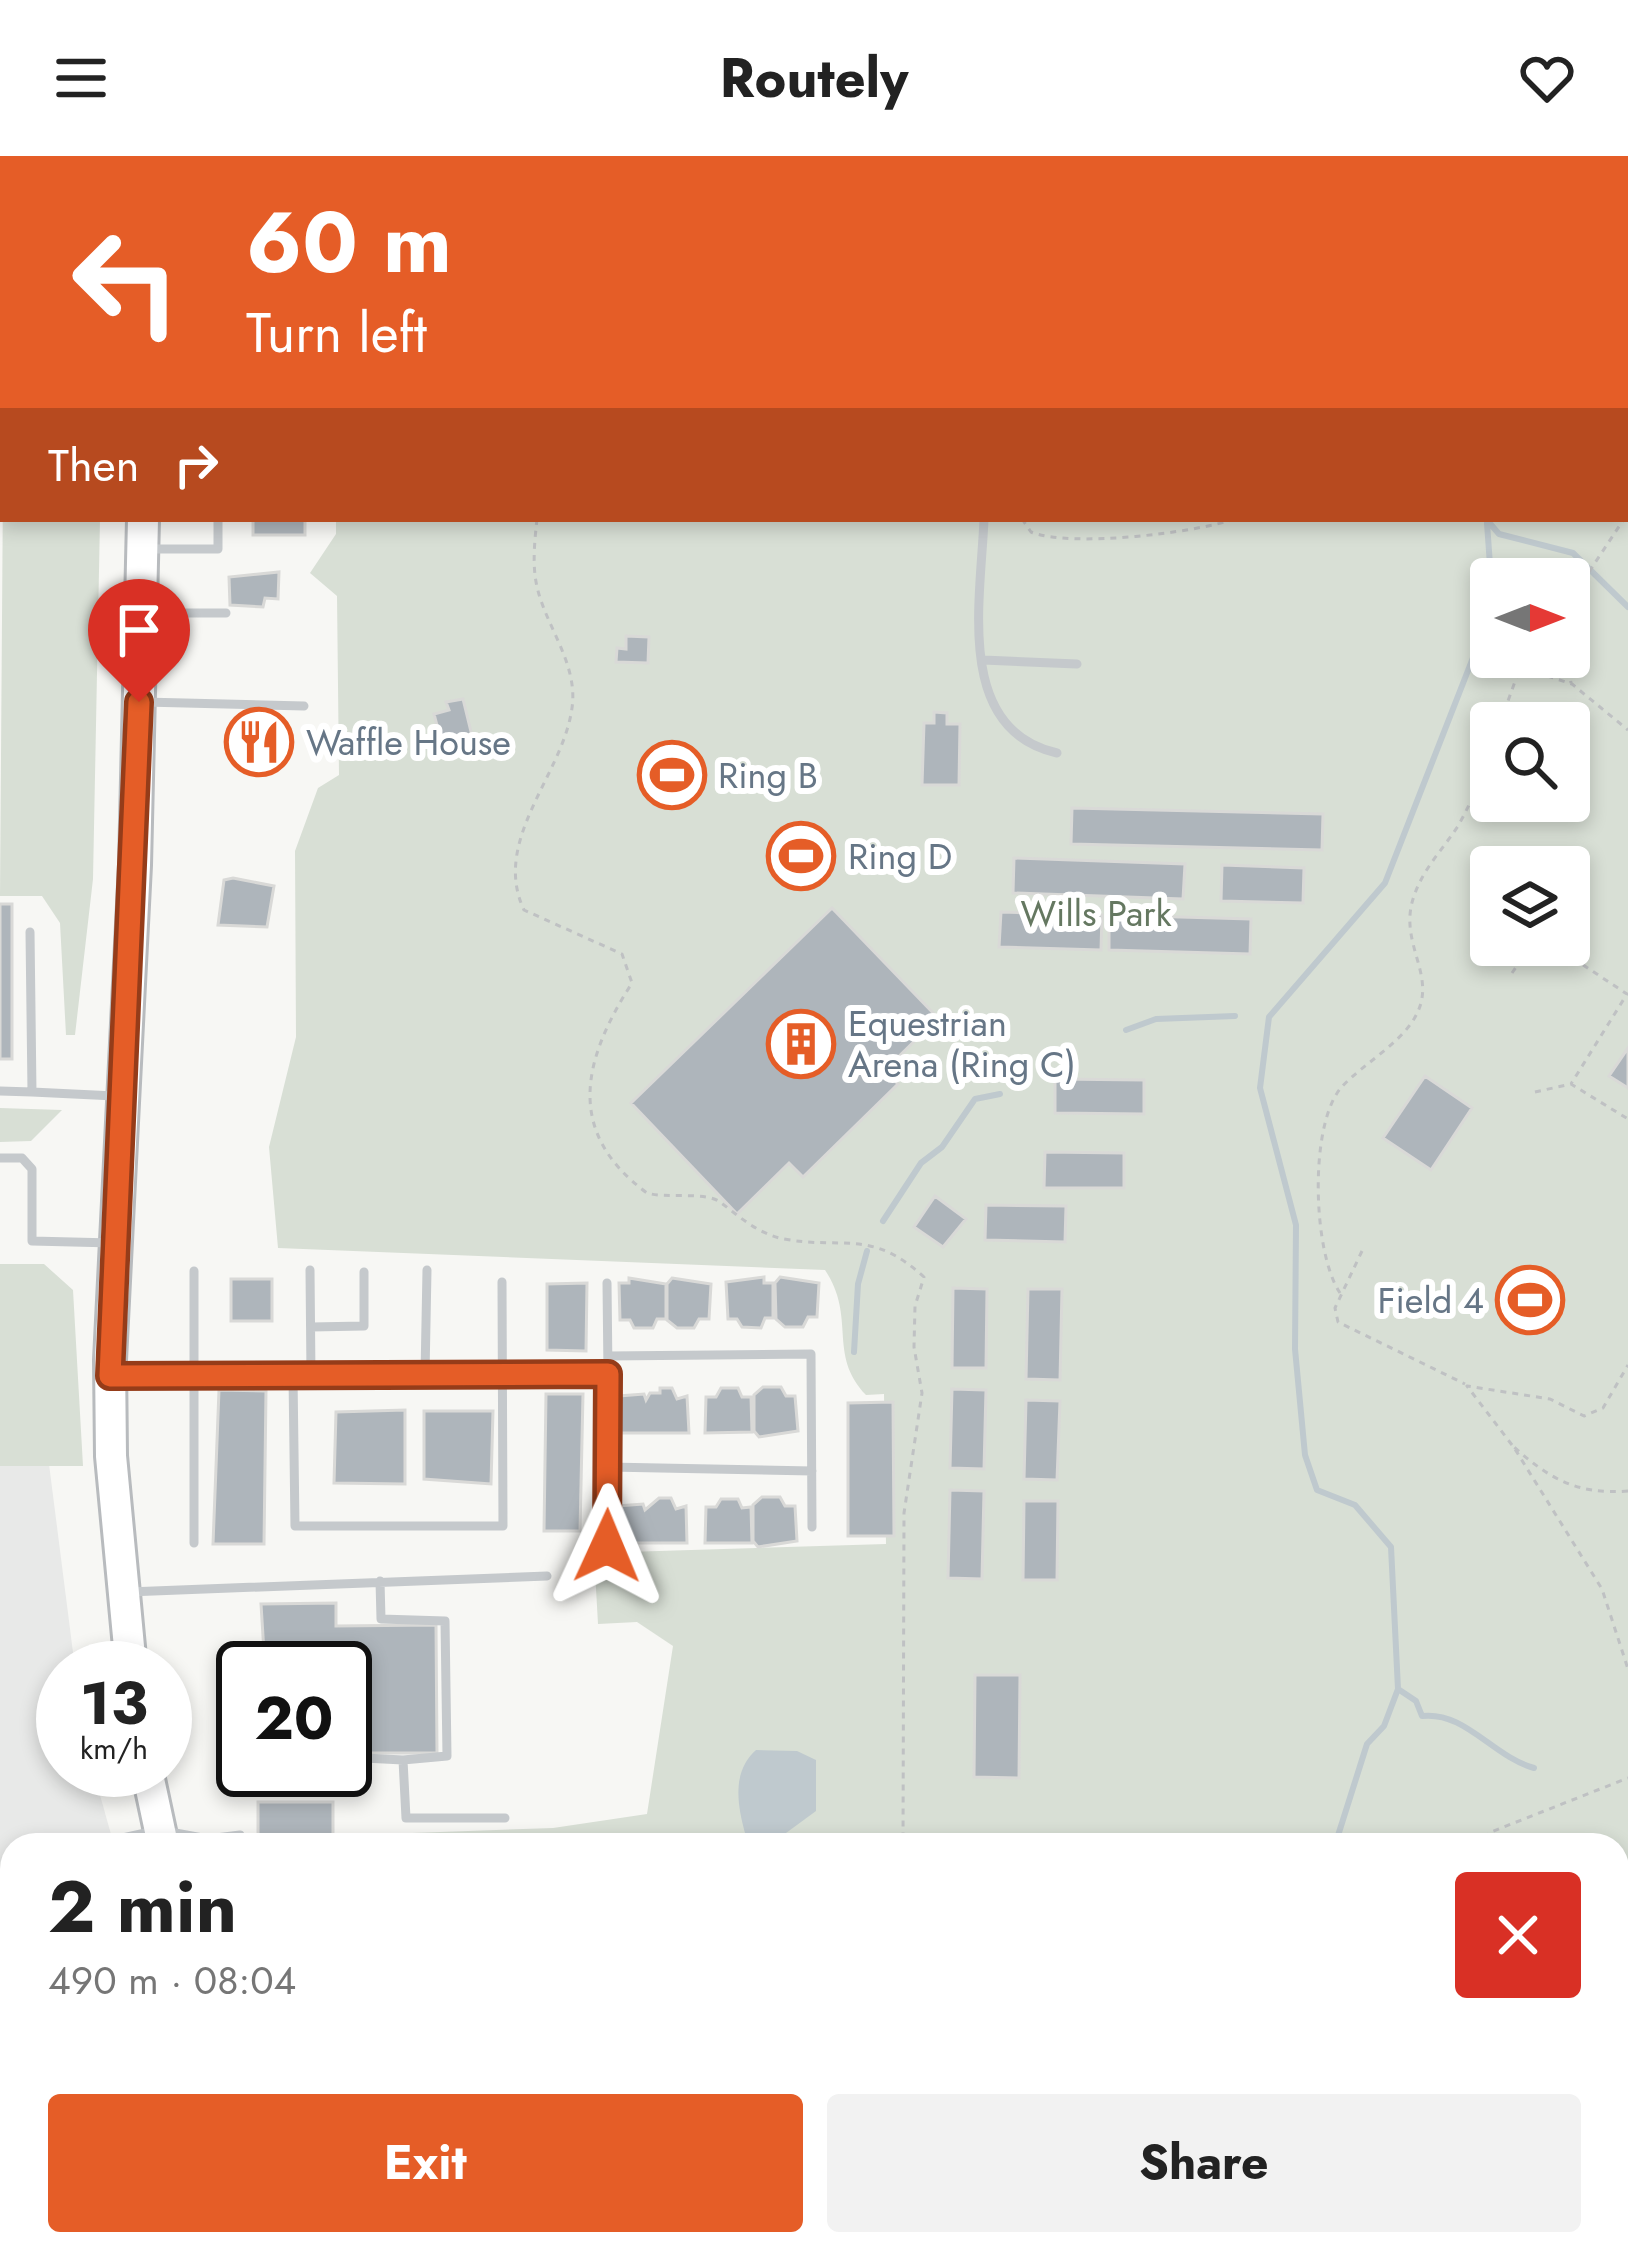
<!DOCTYPE html>
<meta charset="utf-8">
<style>
:root{--surface:#fff;--page:#f2f2f2;--text:#222;--muted:#767676;--accent:#e55d27}
body{margin:0;font-family:Jost,sans-serif;background:var(--page);color:var(--text);height:100vh;display:flex;flex-direction:column;font-size:45px;white-space:nowrap}
*{box-sizing:border-box;margin:0}
p{font-size:39px;color:var(--muted)}
.icon{flex:none;width:66px;height:66px;fill:none;stroke:currentColor;stroke-width:2;stroke-linecap:round;stroke-linejoin:round}
.map{position:relative;flex:1;overflow:hidden}
.details{position:absolute;left:0px;top:1677px;width:1629px;height:423px;display:flex;flex-direction:column;background:var(--surface);border-radius:36px 36px 0 0;box-shadow:0 6px 18px #0003}
.details>*{flex:none}
.hud{position:absolute;left:0px;top:0px;width:1629px;height:366px;box-shadow:0 6px 18px #0003;background:#e55d27;color:#fff;overflow:hidden}
.needle{width:78px;rotate:90deg}
.fabs{position:absolute;left:1470px;top:402px;display:grid;gap:24px}
.fabs a{display:grid;place-items:center;width:120px;height:120px;border-radius:12px;background:var(--surface);box-shadow:0 6px 18px #0003;font-size:60px}
.speed{position:absolute;left:36px;top:1485px;display:flex;gap:24px;font-size:60px;font-weight:700;text-align:center}
.speed>*{display:grid;place-content:center;width:156px;height:156px;border-radius:50%;background:var(--surface);box-shadow:0 6px 18px #0003;line-height:1}
.speed small{font-size:30px;font-weight:400}
.speed .limit{border:6px solid #111;border-radius:18px;background:#fff;color:#111}
.pin{position:absolute;display:grid;place-items:center;width:102px;height:102px;color:#fff;margin:-123px -51px;border-radius:50% 50% 50% 0;rotate:-45deg;box-shadow:0 0 12px #0007}
.pin .icon{rotate:45deg}
.me{position:absolute;width:132px;margin:-66px;rotate:1deg;stroke-linejoin:round;filter:drop-shadow(0 0 9px #0008)}
.turn{display:flex;align-items:center;gap:42px;height:252px;padding:0 48px;font-size:54px}
.turn .icon{width:156px;height:156px;stroke-width:2.5}
.turn b{display:block;font-size:84px;line-height:102px}
.then{display:flex;align-items:center;height:114px;padding:0 48px;background:#0003;gap:24px;font-size:45px}
.round{display:grid;place-items:center;flex:none;width:126px;height:126px;border-radius:12px;background:var(--page)}
.overview{display:flex;align-items:center;justify-content:space-between;height:204px;padding:0 48px}
h1{font-size:72px;font-weight:700;line-height:90px}
.primary-button{display:flex;gap:24px;margin-top:auto;padding:24px 48px}
.primary-button a{flex:1;height:138px;border-radius:12px;background:var(--accent);color:#fff;font-size:48px;font-weight:700;line-height:138px;text-align:center}
.primary-button a+a{background:var(--page);color:var(--text)}
header{display:flex;justify-content:space-between;align-items:center;height:156px;padding:0 48px;background:var(--surface);font-size:54px;font-weight:700}
.map>svg:first-child{display:block}
.built{fill:#e8e9e8}
.green{fill:#d8dfd5;fill-rule:evenodd}
.water{fill:#bfc9ce}
.lines{fill:none;stroke-linecap:round;stroke-linejoin:round}
.stream{stroke:#bfc9ce;stroke-width:6}
.building{fill:#aeb5bb;stroke:#d9d9d7;stroke-width:3}
.trunk-casing{stroke:#b8bbbe;stroke-width:36}
.path{stroke:#bfc1c3;stroke-width:3;stroke-dasharray:6 6;stroke-linecap:butt}
.service{stroke:#c5c9cc;stroke-width:9}
.minor{stroke:#c5c9cc;stroke-width:18}
.tertiary{stroke:#c5c9cc;stroke-width:24}
.trunk{stroke:#fff;stroke-width:30}
.route-casing{stroke:#953c19;stroke-width:30}
.route{stroke:#e55d27;stroke-width:21}
.labels{text-anchor:middle;stroke-width:12;stroke-linejoin:round;paint-order:stroke}
.poi-label{font-size:36px;fill:#667686;stroke:#fff;text-anchor:start}
.park-label{font-size:36px;fill:#657861;stroke:#fff}
</style>
<header><svg class="icon" aria-label="menu" viewBox="0 0 24 24"><path d="M4 6h16M4 12h16M4 18h16"/></svg>Routely<svg class="icon" aria-label="heart" viewBox="0 0 24 24"><path d="M12 20l-8-8c-3-5 5-10 8-4 3-6 11-1 8 4z"/></svg></header>
<div class="map">
<svg width="1628" height="2099" viewBox="0 0 1628 2099">
<rect width="100%" height="100%" fill="#f7f7f4"/>
<!-- built -->
<path class="built" d="M49 1308 75 1512H63V1614H93L114 1689H12V2025H0V1309Z"/>
<!-- green -->
<path class="green" d="M1628 188V2099H885L884 2088H1617V1689H428L412 1677 553 1672 647 1658 673 1490 637 1466 598 1468 594 1397 886 1388 884 1238 866 1239C827 1198 857 1162 825 1114L278 1092 269 991 296 881 295 695 318 632 339 619 337 440 310 417 336 378V363H1626ZM1491 423H1569V501H1491ZM1491 567H1569V645H1491ZM1491 711H1569V789H1491Z
M3 325V363H100L93 723 75 879H66L60 767 42 740H0Z
M0 952 62 954 31 985 0 986Z
M0 1108H44L73 1134 83 1310H0Z"/>
<!-- water -->
<path class="water" d="M756 1594 797 1595 816 1604V1655L786 1677H745C737 1648 732 1615 756 1594Z"/>
<g class="lines">
<!-- stream -->
<path class="stream" d="M1462 3 1463 0
M1487 364 1499 378 1573 397 1628 451
M1487 367 1491 423
M1126 874 1156 863 1235 860
M883 1065 921 1007 942 991 975 943 1000 938
M854 1196 858 1128 867 1095
M1398 1533 1416 1545 1422 1560C1465 1555 1492 1600 1534 1612
M1335 1689 1367 1588 1384 1570 1398 1533 1391 1391 1355 1349 1317 1334 1305 1299 1295 1193 1296 1069 1260 932 1269 861 1385 727 1476 494 1475 465 1491 427
M1283 2088 1288 2099"/>
</g>
<!-- building -->
<path class="building" d="M0 0H81V3H3L0 31Z
M253 363H305V379H253Z
M279 416 278 443 265 442 263 451 230 449 229 421Z
M626 480 649 481 648 507 616 506 617 492 626 493Z
M463 543 473 584 441 585 434 558 449 554 446 546Z
M934 556 947 557V568H960L959 629H922L924 567H934Z
M230 575 288 578V597L229 595Z
M1072 652 1323 658 1322 694 1071 688Z
M1014 702 1185 708 1183 743 1013 737Z
M1222 709 1304 712 1303 747 1221 745Z
M233 722 274 730 267 771 218 769 224 724Z
M0 748H12V903H0Z
M832 752 938 862 885 914 898 928 803 1021 789 1007 737 1058 631 947Z
M1001 756 1102 759 1101 794 999 791Z
M1109 759 1251 763 1250 798 1109 794Z
M1628 892V932L1609 920Z
M1425 920 1472 952 1431 1014 1383 982Z
M1055 923 1144 924V958L1055 957Z
M1045 996 1124 997V1032H1044Z
M935 1040 966 1063 943 1091 914 1071Z
M986 1049 1066 1050 1065 1086 985 1084Z
M764 1121V1127H773V1162H765L761 1172 742 1171 737 1163H728L726 1126Z
M780 1121 819 1127 817 1161H808L803 1171H785L776 1163 775 1127Z
M629 1122 666 1128V1163H657L653 1172H634L630 1164H620L619 1127H629Z
M672 1122 711 1128 709 1163H699L694 1172H677L667 1164V1128Z
M231 1123H272V1165H231Z
M587 1127 586 1195 547 1194V1128Z
M953 1132 987 1133 986 1212H952Z
M1028 1133H1062L1060 1224 1026 1223Z
M763 1231H781L786 1240H795L798 1275 759 1281 754 1275V1239Z
M660 1232H672L677 1243 687 1240 689 1277H620L619 1240 644 1238 646 1244 650 1237H660Z
M721 1232H738L742 1241H751L752 1276 705 1277 706 1241H716Z
M952 1233 986 1234 984 1313 950 1312Z
M219 1234 266 1235 264 1388H213Z
M546 1238H583L580 1375H544Z
M1026 1244 1060 1245 1057 1324 1024 1323Z
M893 1246 894 1380H848V1247Z
M405 1254V1328L334 1327 336 1256Z
M424 1255H493L491 1328 424 1323Z
M950 1334 984 1335 982 1423 948 1422Z
M762 1341H780L785 1350H795L797 1385 758 1391 753 1385V1349Z
M659 1342H671L676 1353 686 1350 687 1387H619L618 1350 643 1348 645 1354Z
M721 1343H738L742 1352 751 1351 752 1387H705L706 1351H716Z
M1024 1345H1058L1057 1424H1023Z
M336 1447V1470L436 1469 437 1597H345V1512H265L261 1448Z
M975 1519H1020L1019 1622 974 1621Z
M258 1646H333V1688H258Z"/>
<g class="lines">
<!-- trunk casing -->
<g class="trunk-casing">
<path id="trunk" d="M149 3 150 0
M2 86 3 87
M131 1512 111 1300 110 1204 135 709 143 363
M147 1614 163 1689
M295 2088 300 2099"/>
</g>
<!-- path -->
<path class="path" d="M613 0V3
M735 0 737 3
M752 0 759 3
M184 3V0
M496 3V0
M632 3V0
M770 3 771 0
M1626 343 1628 346
M1626 360 1628 357
M537 363C535 381 533 401 535 419 540 465 579 504 572 552 563 619 491 684 524 754L622 798 632 827C583 903 564 976 647 1037 667 1043 705 1035 720 1046 740 1061 758 1078 784 1083 844 1094 870 1072 924 1121L915 1150 914 1191 922 1237 904 1357 903 1689
M1022 363 1031 376C1071 392 1193 377 1235 363
M1569 459 1581 428 1624 363
M1568 501 1571 527
M1500 567 1517 520 1526 513 1572 528 1628 574
M1553 789 1627 838 1571 928
M1512 817 1531 789
M1535 936 1571 928 1628 963
M1362 1095 1335 1152 1338 1166 1465 1228
M1340 1137C1313 1097 1309 972 1340 933 1363 906 1411 884 1421 847 1430 812 1399 782 1414 740 1423 713 1443 693 1458 670 1472 645 1482 621 1491 594
M1512 1289 1467 1230 1550 1243 1584 1260 1603 1252 1628 1209
M1628 1335C1578 1339 1549 1323 1513 1290L1602 1433 1628 1513
M1474 1689 1491 1676 1628 1622
M911 2088V2099
M1381 2088 1382 2099"/>
<!-- service -->
<path class="service" d="M456 0V3
M880 3V0
M984 363C981 443 954 574 1057 597
M148 393H218V363
M146 457H226
M983 504 1077 508
M144 546 304 550
M30 776 32 936 115 940
M0 935 32 936
M0 1002H22L32 1013V1085L113 1087
M310 1114 311 1219
M311 1171 364 1170V1116
M608 1200 811 1198 812 1371
M425 1219 427 1114
M115 1220 608 1218 607 1127
M293 1220 295 1370H503L502 1126
M608 1311 812 1315
M194 1387V1115
M607 1390 608 1218
M380 1425 381 1463 445 1465 447 1600 403 1604
M128 1436 547 1420
M235 1596H243
M345 1601 403 1604 406 1662H505
M91 1689 159 1674 208 1683 240 1679 243 1689
M0 1802 12 1779
M787 2088V2099"/>
<!-- minor -->
<path class="minor" d="M1173 3V0
M265 2099 290 2088"/>
<!-- tertiary -->
<path class="tertiary" d="M1626 167H1628"/>
<!-- trunk -->
<use href="#trunk" class="trunk"/>
</g>
<g class="lines">
<!-- route casing -->
<g class="route-casing">
<path id="route" d="M139 546 110 1220 608 1218 607 1390"/>
</g>
<!-- route -->
<use href="#route" class="route"/>
</g>
<!-- icons -->
<defs>
<g id="restaurant-ring" transform="scale(3.45)"><circle r="9.5" fill="#fff" stroke="#e55d27" stroke-width="1.5"/><path d="M-5-6h1v4h1v-4h1v4h1v-4h1v5L-1.5 .5V6h-2V.5L-5-1ZM5-6V6H3V1.5H1.5Q1.5-4 5-6Z" fill="#e55d27"/></g>
<g id="stadium-ring" transform="scale(3.45)"><circle r="9.5" fill="#fff" stroke="#e55d27" stroke-width="1.5"/><path d="M0-5a6.5 5 0 1 0 0 10a6.5 5 0 1 0 0-10ZM-3.5-1.8h7v3.6h-7Z" fill="#e55d27"/></g>
<g id="building-ring" transform="scale(3.45)"><circle r="9.5" fill="#fff" stroke="#e55d27" stroke-width="1.5"/><path d="M-4-6H4V6H1V3H-1V6H-4ZM-2.5-4.3h1.7v1.8h-1.7ZM.8-4.3h1.7v1.8H.8ZM-2.5-1h1.7V.8h-1.7ZM.8-1h1.7V.8H.8Z" fill="#e55d27"/></g>
</defs>
<g fill-rule="evenodd">
<use href="#restaurant-ring" x="259" y="586"/>
<use href="#stadium-ring" x="672" y="619"/>
<use href="#stadium-ring" x="801" y="700"/>
<use href="#building-ring" x="801" y="888"/>
<use href="#stadium-ring" x="1530" y="1144"/>
</g>
<g class="labels">
<!-- poi labels -->
<g class="poi-label">
<text x="306" y="599">Waffle House</text>
<text x="718" y="632">Ring B</text>
<text x="848" y="713">Ring D</text>
<text x="848" y="880">Equestrian<tspan x="848" dy="41">Arena (Ring C)</tspan></text>
<text x="1484" y="1157" text-anchor="end">Field 4</text>
</g>
<!-- park labels -->
<g class="park-label">
<text x="1096" y="770">Wills Park</text>
</g>
</g>
</svg>
<div class="fabs">
<a><svg class="needle" viewBox="-14 -14 28 28"><path d="M0-13l5 13h-10z" fill="#e53935"/><path d="M0 13l5-13h-10z" fill="#767676"/></svg></a>
<a><svg class="icon" aria-label="search" viewBox="0 0 24 24"><circle cx="10" cy="10" r="6"/><path d="M15 15l6 6"/></svg></a>
<a><svg class="icon" aria-label="layers" viewBox="0 0 24 24"><path d="M12 4l9 5-9 5-9-5zM3 14l9 5 9-5"/></svg></a>
</div>
<div class="speed"><div>13<small>km/h</small></div><div class="limit">20</div></div>
<div class="pin" style="left:139px;top:546px;background:#d93025"><svg class="icon" aria-label="arrive" viewBox="0 0 24 24"><path d="M6 21V4h12l-3 4 3 4H6"/></svg></div>
<svg class="me" style="left:607px;top:1390px" viewBox="-20 -20 40 40"><path d="M0-17L14 15 0 8-14 15z" fill="#e55d27" stroke="#fff" stroke-width="4"/></svg>
<div class="hud">
<div class="turn"><svg class="icon" aria-label="left" viewBox="0 0 24 24"><path d="M17 20v-9H6M10 6l-5 5 5 5"/></svg><div><b>60 m</b>Turn left</div></div>
<div class="then">Then<svg class="icon" aria-label="right" viewBox="0 0 24 24"><path d="M7 20v-9h11M14 6l5 5-5 5"/></svg></div>
</div>
<section class="details">
<div class="overview"><div><h1>2 min</h1><p>490 m · 08:04</p></div><a class="round" style="background:#d93025;color:#fff"><svg class="icon" aria-label="close" viewBox="0 0 24 24"><path d="M6 6l12 12M18 6L6 18"/></svg></a></div>
<div class="primary-button"><a>Exit</a><a>Share</a></div>
</section>
</div>
